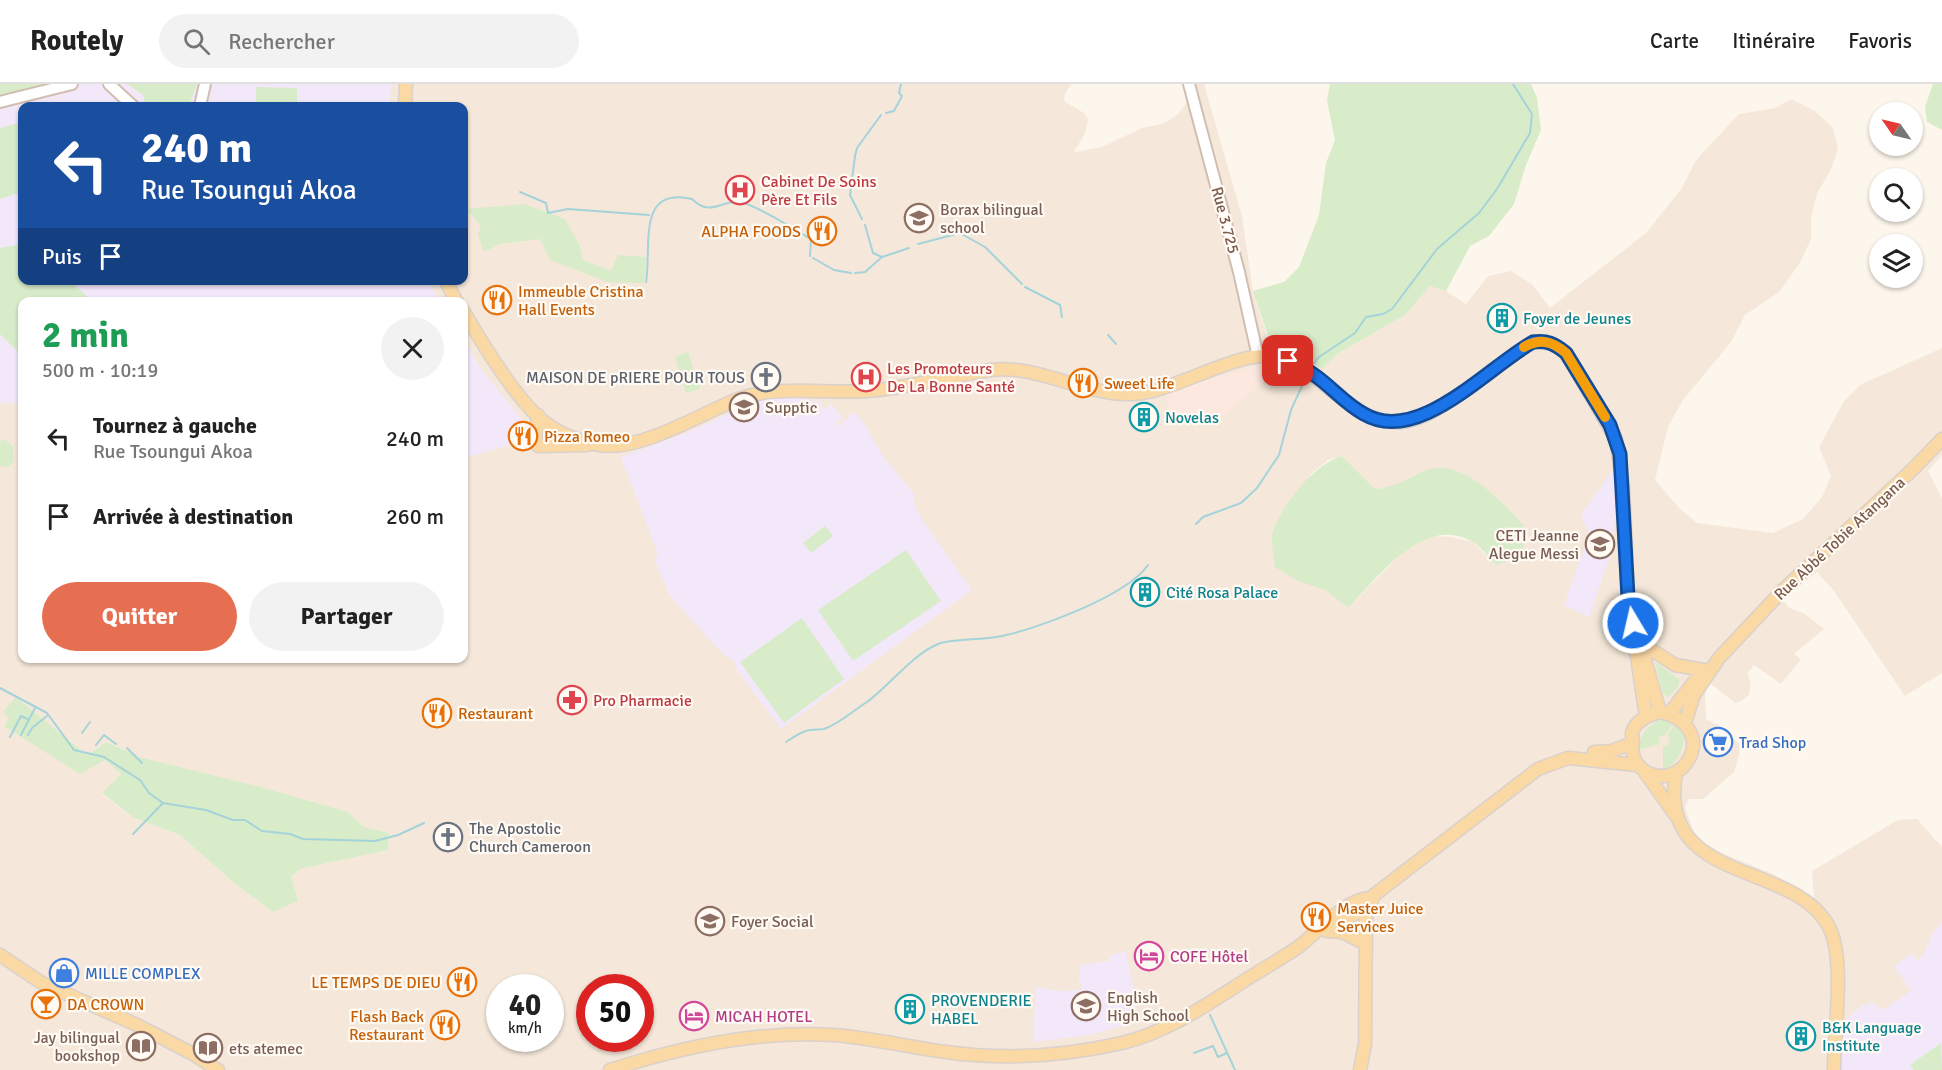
<!DOCTYPE html>
<html lang="fr">
<meta charset="utf-8">
<style>
:root{--surface:#fff;--page:#f2f2f2;--text:#222;--muted:#767676;--line:#e0e0e0;--accent:#e76f51}
body{margin:0;font-family:Signika,sans-serif;background:var(--page);color:var(--text);height:100vh;display:flex;flex-direction:column;font-size:22px;white-space:nowrap}
*{box-sizing:border-box;margin:0}
p{font-size:20px;color:var(--muted)}
.icon{flex:none;width:33px;height:33px;fill:none;stroke:currentColor;stroke-width:2;stroke-linecap:round;stroke-linejoin:round}
.map{position:relative;flex:1;overflow:hidden}
.drawer{position:absolute;left:18px;top:213px;width:450px;height:366px;display:flex;flex-direction:column;background:var(--surface);border-radius:12px;box-shadow:0 2px 4px #0004}
.drawer>*{flex:none}
.banner{position:absolute;left:18px;top:18px;width:450px;height:183px;border-radius:12px;box-shadow:0 2px 4px #0004;background:#1a4fa0;color:#fff;overflow:hidden}
.needle{width:39px;rotate:304deg}
.tools{position:absolute;left:1869px;top:18px;display:grid;gap:12px}
.tools a{display:grid;place-items:center;width:54px;height:54px;border-radius:50%;background:var(--surface);box-shadow:0 2px 4px #0004;font-size:30px}
.speed{position:absolute;left:486px;top:890px;display:flex;gap:12px;font-size:30px;font-weight:700;text-align:center}
.speed>*{display:grid;place-content:center;width:78px;height:78px;border-radius:50%;background:var(--surface);box-shadow:0 2px 4px #0004;line-height:1}
.speed small{font-size:15px;font-weight:400}
.speed .limit{border:9px solid #d22;background:#fff;color:#111}
.pin{position:absolute;display:grid;place-items:center;width:51px;height:51px;color:#fff;margin:-26px;border-radius:12px;box-shadow:0 3px 9px #0006}
.me{position:absolute;width:66px;margin:-33px;rotate:351deg;stroke-linejoin:round;filter:drop-shadow(0 0 4px #0008)}
.turn{display:flex;align-items:center;gap:21px;height:126px;padding:0 24px;font-size:27px}
.turn .icon{width:78px;height:78px;stroke-width:2.5}
.turn b{display:block;font-size:42px;line-height:51px}
.then{display:flex;align-items:center;height:57px;padding:0 24px;background:#0003;gap:12px;font-size:22px}
.round{display:grid;place-items:center;flex:none;width:63px;height:63px;border-radius:32px;background:var(--page)}
.summary{display:flex;align-items:center;justify-content:space-between;height:102px;padding:0 24px}
h1{font-size:36px;font-weight:800;line-height:45px;color:#1e9e55}
.cta{display:flex;gap:12px;margin-top:auto;padding:12px 24px}
.cta a{flex:1;height:69px;border-radius:36px;background:var(--accent);color:#fff;font-size:24px;font-weight:800;line-height:69px;text-align:center}
.cta a+a{background:var(--page);color:var(--text)}
ul{padding:0;list-style:none}
li{display:flex;align-items:center;gap:18px;height:78px;padding:0 24px}
li div{flex:1}
li b{display:block;font-size:22px}
li em{font-style:normal}
header{display:flex;align-items:center;gap:36px;box-sizing:border-box;height:84px;padding:0 30px;background:var(--surface);border-bottom:2px solid var(--line)}
header strong{font-size:28px}
nav{display:flex;gap:33px;margin-inline-start:auto;font-size:21px}
.search{width:420px;height:54px;background:var(--page);display:flex;align-items:center;gap:15px;box-sizing:border-box;padding:0 21px;border-radius:33px;color:var(--muted);font-size:22px}
.map>svg:first-child{display:block}
.residential{fill:#f5e8da;fill-rule:evenodd}
.commercial{fill:#fde8e0}
.education{fill:#f3e8fa}
.green{fill:#d8ecc9}
.lines{fill:none;stroke-linecap:round;stroke-linejoin:round}
.stream{stroke:#a5d3da;stroke-width:2}
.minor-casing{stroke:#d1beb0;stroke-width:14}
.major-casing{stroke:#dad1cd;stroke-width:15}
.minor{stroke:#fff;stroke-width:10}
.major{stroke:#fbd9a5;stroke-width:12}
.route-casing{stroke:#114b97;stroke-width:15}
.route{stroke:#1a73e8;stroke-width:10}
.slow{stroke:#f59e0b;stroke-width:10}
.labels{text-anchor:middle;stroke-width:4.5;stroke-linejoin:round;paint-order:stroke}
.health-label{font-size:16px;fill:#be3a42;stroke:#fffaf3;text-anchor:start}
.education-label{font-size:16px;fill:#785e54;stroke:#fffaf3;text-anchor:start}
.street-label{font-size:16px;fill:#7a5c4d;stroke:#fffaf3}
.food-label{font-size:16px;fill:#c56008;stroke:#fffaf3;text-anchor:start}
.culture-label{font-size:16px;fill:#0d838f;stroke:#fffaf3;text-anchor:start}
.worship-label{font-size:16px;fill:#5b616d;stroke:#fffaf3;text-anchor:end}
.shop-label{font-size:16px;fill:#366cbe;stroke:#fffaf3;text-anchor:start}
.hotel-label{font-size:16px;fill:#b23c85;stroke:#fffaf3;text-anchor:start}
</style>
<header>
<strong>Routely</strong>
<div class="search"><svg class="icon" aria-label="search" viewBox="0 0 24 24"><circle cx="10" cy="10" r="6"/><path d="M15 15l6 6"/></svg>Rechercher</div>
<nav><a>Carte</a><a>Itinéraire</a><a>Favoris</a></nav>
</header>
<div class="map">
<svg width="1942" height="986" viewBox="0 0 1942 986">
<rect width="100%" height="100%" fill="#fdf6ec"/>
<!-- residential -->
<path class="residential" d="M0 0H1071L1064 12 1065 18 1084 29 1088 35 1085 50 1074 67 1076 68 1102 63 1142 44 1162 40 1176 32 1191 14 1188 0H1204L1242 132 1253 207 1269 258 1305 274 1321 285 1337 270 1405 231 1430 201 1446 207 1466 220 1488 192 1511 187 1533 201 1550 224 1646 149 1682 104 1696 76 1739 30 1775 24 1791 15 1815 27 1833 44 1838 65 1831 85 1817 110 1811 134V155L1800 179 1779 208 1745 231 1731 258 1683 316 1668 343 1655 396 1680 425 1697 439 1773 449 1803 435 1822 413 1831 392 1819 363 1844 317 1860 301 1942 264V371L1928 387 1942 414V589L1905 612 1834 507 1817 488 1782 516 1790 524 1805 530 1824 545 1794 570 1801 575 1781 600 1754 581 1747 590 1751 598 1749 611 1741 617 1735 619 1710 599 1705 605 1706 635 1725 645 1740 661 1739 672 1734 688 1703 715H1689L1685 724 1694 748 1704 758 1722 769 1773 790 1814 815 1812 787 1898 736 1917 735 1942 763V986H0ZM22 22H464V196H22ZM22 218H464V574H22ZM1342 372 1375 405 1390 404 1436 384 1496 481 1473 458 1452 453 1431 452 1405 466 1348 524 1325 506 1272 447 1311 390 1328 376ZM16 613 87 671 107 658 139 673 348 728 364 743 389 749 388 766 300 785 291 793 273 828 234 799 180 751 134 734 102 710 121 690 105 676 80 689 4 641 10 634ZM500 903H550V954H500ZM590 903H640V954H590Z"/>
<!-- commercial -->
<path class="commercial" d="M1266 279 1282 282 1222 332 1204 337 1171 335 1166 309Z"/>
<!-- education -->
<path class="education" d="M0 0H391L390 22H22V196H427L440 217 22 218V319H0Z
M464 256 483 288 528 342V352L521 358 464 374Z
M804 313 805 317H820L823 326 831 320 843 334 835 340 837 343 854 328 864 339 882 371 913 409 915 423 927 443 972 506 781 645 737 586 735 578 722 569 670 512 655 477 658 470 621 373 689 348 758 316Z
M1612 387 1617 389 1613 463 1589 533 1564 521 1587 457 1588 447 1581 431Z
M1942 838V986H1842L1843 939 1863 920 1866 922 1871 918 1883 926 1911 907 1894 882 1911 870 1918 876 1923 872 1932 850Z
M1126 867 1139 937 1090 951 1033 958 1036 903 1058 907 1081 906 1083 900H1079L1080 881 1109 877V872Z"/>
<!-- green -->
<path class="green" d="M0 0H58L0 18Z
M127 0H197L189 22H146L143 11Z
M1330 0H1531L1537 14 1541 46 1526 81 1514 120 1489 152 1470 162 1446 207 1430 202 1405 231 1337 270 1322 285 1305 274 1270 258 1253 207 1284 198 1299 183 1319 131 1326 79 1335 56 1327 17Z
M1933 0H1942V46L1927 38 1925 23Z
M256 3 297 4V22H256Z
M22 38V108L0 115V44Z
M524 120 565 135 579 160 583 176 611 187 618 171 646 173 644 199 607 198 550 176 540 155 500 160 484 168 478 150 481 142 466 125Z
M22 160V196L70 197 92 217 22 218V272L0 250V164Z
M688 268 700 305 686 309 675 273Z
M5 355 13 363 14 377 8 383 0 382V357Z
M1342 372 1375 405C1400 404 1418 386 1436 384 1469 381 1507 422 1526 445L1523 465 1506 478 1496 481C1489 474 1481 463 1473 458 1423 429 1378 494 1348 524L1325 506 1298 497 1275 483C1274 472 1270 455 1273 446 1284 419 1314 380 1342 372Z
M825 442 833 452 811 469 803 459Z
M906 466 941 517 853 577 818 526Z
M802 534 844 595 784 639 740 578Z
M1655 578 1679 595V601L1669 613 1663 610Z
M16 613 87 671 107 658 139 673 260 703 348 728 364 743 389 749 388 766 300 785 291 793 298 817 273 828 234 799 180 751 134 734 102 709 121 690 105 676 80 690 4 642 9 634 3 628Z
M1661 636 1674 637 1666 650 1659 653V660L1639 666C1639 652 1648 640 1661 636Z
M1676 638 1684 653C1683 668 1677 680 1663 686V663L1670 660 1668 651Z
M1941 959 1942 986H1914L1910 981Z"/>
<g class="lines">
<!-- stream -->
<path class="stream" d="M886 29 894 27 902 12 899 9 901 0
M520 108 546 119 548 129 568 125 649 131
M862 135 850 111 855 72 857 64 881 31
M865 141 873 169 882 173
M918 160 960 149 985 163 1022 200
M813 174 834 186 851 189
M855 189 865 188 882 173 909 164
M646 198C652 162 636 102 692 115 711 134 722 115 740 118 757 121 795 146 811 155L810 172
M1025 203 1060 221 1062 233
M1108 251 1116 260
M1311 283 1319 273 1355 249 1366 233 1383 230 1392 225 1437 165 1479 129 1497 105 1530 49 1532 30 1513 0
M1196 440 1203 433 1241 419 1257 404 1279 371 1291 326 1307 291
M0 604 47 629 74 666 104 673 140 696 149 709 163 719 206 726 233 736H245L262 747 290 750 303 755 375 757 398 751 424 739
M82 649 90 638
M21 651 35 624
M28 651 32 644 47 632
M10 653 21 632 28 635
M786 658C792 654 799 649 806 647 812 645 818 646 824 645 839 640 854 626 867 618 888 603 913 570 938 560 950 555 980 556 996 553 1033 547 1127 512 1148 481
M96 661 104 651 116 660
M127 664 142 679
M133 750 163 719
M1210 931 1235 986
M1194 969 1213 962 1218 973 1227 969"/>
<!-- minor casing -->
<g class="minor-casing">
<path id="minor" d="M109 0 133 22
M1189 0 1239 188 1258 273
M0 18 72 0
M200 22 205 0"/>
</g>
<!-- major casing -->
<g class="major-casing">
<path id="major" d="M405 22 406 0
M445 196 457 218
M464 228C482 259 520 323 550 342 562 351 585 359 600 361 641 368 703 328 741 314 779 301 827 310 867 307 908 304 949 292 991 286 1038 280 1085 312 1132 310 1175 309 1236 265 1276 273 1324 284 1350 342 1401 338 1440 335 1497 278 1533 258L1550 259 1566 269 1616 355 1623 402 1628 513 1646 633
M535 357 538 331
M538 362 587 361
M1639 555 1660 628
M1641 559 1675 581 1704 586
M1660 628C1685 632 1703 655 1687 678 1669 705 1627 690 1633 658 1633 655 1632 652 1632 649 1635 636 1649 631 1660 628Z
M1669 630 1698 593
M1685 639 1694 611 1719 574 1782 507 1913 385 1942 355
M1594 668 1611 667 1633 659
M1644 687 1676 732
M1676 689C1657 801 1791 776 1828 841 1846 872 1834 948 1834 986
M1331 844 1361 826H1367
M1327 847 1342 848 1360 857
M0 871 42 899 137 941 193 970 218 986
M610 986C681 963 759 946 834 951 872 954 909 963 946 968 1004 976 1065 972 1122 959 1168 948 1208 920 1247 895 1265 884 1284 873 1301 861 1318 847 1348 813 1371 814
M1360 986 1365 960 1366 833 1374 811 1538 685 1568 674 1637 681"/>
</g>
<!-- minor -->
<use href="#minor" class="minor"/>
<!-- major -->
<use href="#major" class="major"/>
</g>
<g class="lines">
<!-- route casing -->
<g class="route-casing">
<path id="route" d="M1288 277C1296 281 1306 285 1313 290 1331 302 1345 320 1364 330 1418 362 1488 283 1533 258 1547 256 1555 260 1566 269L1610 341 1620 370 1628 513 1633 539"/>
</g>
<!-- route -->
<use href="#route" class="route"/>
<!-- slow -->
<path class="slow" d="M1524 263C1540 254 1552 257 1566 269L1605 333"/>
</g>
<!-- icons -->
<defs>
<g id="hospital-ring" transform="scale(1.5)"><circle r="9.5" fill="#fffaf3" stroke="#e0444e" stroke-width="1.5"/><path d="M-5-5h3v3.5h4V-5h3V5h-3V1.5h-4V5h-3Z" fill="#e0444e"/></g>
<g id="school-ring" transform="scale(1.5)"><circle r="9.5" fill="#fffaf3" stroke="#8d6e63" stroke-width="1.5"/><path d="M0-5L7-2L0 1L-7-2ZM-4 1L0 2.5L4 1V4Q0 6-4 4Z" fill="#8d6e63"/></g>
<g id="restaurant-ring" transform="scale(1.5)"><circle r="9.5" fill="#fffaf3" stroke="#e8710a" stroke-width="1.5"/><path d="M-5-6h1v4h1v-4h1v4h1v-4h1v5L-1.5 .5V6h-2V.5L-5-1ZM5-6V6H3V1.5H1.5Q1.5-4 5-6Z" fill="#e8710a"/></g>
<g id="building-ring" transform="scale(1.5)"><circle r="9.5" fill="#fffaf3" stroke="#0f9aa8" stroke-width="1.5"/><path d="M-4-6H4V6H1V3H-1V6H-4ZM-2.5-4.3h1.7v1.8h-1.7ZM.8-4.3h1.7v1.8H.8ZM-2.5-1h1.7V.8h-1.7ZM.8-1h1.7V.8H.8Z" fill="#0f9aa8"/></g>
<g id="church-ring" transform="scale(1.5)"><circle r="9.5" fill="#fffaf3" stroke="#6b7280" stroke-width="1.5"/><path d="M-1.2-6h2.4v3.5h3.3v2.4h-3.3V6h-2.4V-.1h-3.3v-2.4h3.3Z" fill="#6b7280"/></g>
<g id="university-ring" transform="scale(1.5)"><circle r="9.5" fill="#fffaf3" stroke="#8d6e63" stroke-width="1.5"/><path d="M0-5L7-2L0 1L-7-2ZM-4 1L0 2.5L4 1V4Q0 6-4 4Z" fill="#8d6e63"/></g>
<g id="pharmacy-ring" transform="scale(1.5)"><circle r="9.5" fill="#fffaf3" stroke="#e0444e" stroke-width="1.5"/><path d="M-2-6h4v4h4v4h-4v4h-4v-4h-4v-4h4Z" fill="#e0444e"/></g>
<g id="supermarket-ring" transform="scale(1.5)"><circle r="9.5" fill="#fffaf3" stroke="#3f7fe0" stroke-width="1.5"/><path d="M-6-5.5h2.5l.6 2H6L4.5 2H-2.5L-4.4-4H-6ZM-1.5 3.2a1.3 1.3 0 1 0 .1 0ZM3 3.2a1.3 1.3 0 1 0 .1 0Z" fill="#3f7fe0"/></g>
<g id="hotel-ring" transform="scale(1.5)"><circle r="9.5" fill="#fffaf3" stroke="#d1479c" stroke-width="1.5"/><path d="M-6-4.5h1.5V1H6V5H4.5V3h-9V5H-6ZM-4 0a1.8 1.8 0 1 1 3.6 0ZM.5 0V-2.5h3Q6-2.5 6 0Z" fill="#d1479c"/></g>
<g id="shop-ring" transform="scale(1.5)"><circle r="9.5" fill="#fffaf3" stroke="#3f7fe0" stroke-width="1.5"/><path d="M-5-2.5h2.3a2.7 3.5 0 0 1 5.4 0H5L5.5 6h-11ZM-1.5-2.5h3a1.5 2.3 0 0 0-3 0Z" fill="#3f7fe0"/></g>
<g id="bar-ring" transform="scale(1.5)"><circle r="9.5" fill="#fffaf3" stroke="#e8710a" stroke-width="1.5"/><path d="M-6-5H6L.8 .8V4.5H3.5V6h-7V4.5H-.8V.8Z" fill="#e8710a"/></g>
<g id="library-ring" transform="scale(1.5)"><circle r="9.5" fill="#fffaf3" stroke="#8d6e63" stroke-width="1.5"/><path d="M-6-4Q-3-5.5-.7-3.5V5Q-3 3-6 4ZM6-4Q3-5.5 .7-3.5V5Q3 3 6 4Z" fill="#8d6e63"/></g>
</defs>
<g fill-rule="evenodd">
<use href="#hospital-ring" x="740" y="106"/>
<use href="#school-ring" x="919" y="134"/>
<use href="#restaurant-ring" x="822" y="147"/>
<use href="#restaurant-ring" x="497" y="216"/>
<use href="#building-ring" x="1502" y="234"/>
<use href="#church-ring" x="766" y="293"/>
<use href="#hospital-ring" x="866" y="293"/>
<use href="#restaurant-ring" x="1083" y="299"/>
<use href="#university-ring" x="744" y="323"/>
<use href="#building-ring" x="1144" y="333"/>
<use href="#restaurant-ring" x="523" y="352"/>
<use href="#school-ring" x="1600" y="460"/>
<use href="#building-ring" x="1145" y="508"/>
<use href="#pharmacy-ring" x="572" y="616"/>
<use href="#restaurant-ring" x="437" y="629"/>
<use href="#supermarket-ring" x="1718" y="658"/>
<use href="#church-ring" x="448" y="753"/>
<use href="#restaurant-ring" x="1316" y="833"/>
<use href="#school-ring" x="710" y="837"/>
<use href="#hotel-ring" x="1149" y="872"/>
<use href="#shop-ring" x="64" y="889"/>
<use href="#restaurant-ring" x="462" y="898"/>
<use href="#bar-ring" x="46" y="920"/>
<use href="#school-ring" x="1086" y="922"/>
<use href="#building-ring" x="910" y="925"/>
<use href="#hotel-ring" x="694" y="932"/>
<use href="#restaurant-ring" x="445" y="941"/>
<use href="#building-ring" x="1801" y="952"/>
<use href="#library-ring" x="141" y="962"/>
<use href="#library-ring" x="208" y="964"/>
</g>
<g class="labels">
<!-- health labels -->
<g class="health-label">
<text x="761" y="103">Cabinet De Soins<tspan x="761" dy="18">Père Et Fils</tspan></text>
<text x="887" y="290">Les Promoteurs<tspan x="887" dy="18">De La Bonne Santé</tspan></text>
<text x="593" y="622">Pro Pharmacie</text>
</g>
<!-- education labels -->
<g class="education-label">
<text x="940" y="131">Borax bilingual<tspan x="940" dy="18">school</tspan></text>
<text x="765" y="329">Supptic</text>
<text x="1579" y="457" text-anchor="end">CETI Jeanne<tspan x="1579" dy="18">Alegue Messi</tspan></text>
<text x="731" y="843">Foyer Social</text>
<text x="1107" y="919">English<tspan x="1107" dy="18">High School</tspan></text>
<text x="120" y="959" text-anchor="end">Jay bilingual<tspan x="120" dy="18">bookshop</tspan></text>
<text x="229" y="970">ets atemec</text>
</g>
<!-- street labels -->
<g class="street-label">
<text transform="translate(1226 136) rotate(75)" y="6">Rue 3.725</text>
<text transform="translate(1839 454) rotate(-43)" y="6">Rue Abbé Tobie Atangana</text>
</g>
<!-- food labels -->
<g class="food-label">
<text x="801" y="153" text-anchor="end">ALPHA FOODS</text>
<text x="518" y="213">Immeuble Cristina<tspan x="518" dy="18">Hall Events</tspan></text>
<text x="1104" y="305">Sweet Life</text>
<text x="544" y="358">Pizza Romeo</text>
<text x="458" y="635">Restaurant</text>
<text x="1337" y="830">Master Juice<tspan x="1337" dy="18">Services</tspan></text>
<text x="441" y="904" text-anchor="end">LE TEMPS DE DIEU</text>
<text x="67" y="926">DA CROWN</text>
<text x="424" y="938" text-anchor="end">Flash Back<tspan x="424" dy="18">Restaurant</tspan></text>
</g>
<!-- culture labels -->
<g class="culture-label">
<text x="1523" y="240">Foyer de Jeunes</text>
<text x="1165" y="339">Novelas</text>
<text x="1166" y="514">Cité Rosa Palace</text>
<text x="931" y="922">PROVENDERIE<tspan x="931" dy="18">HABEL</tspan></text>
<text x="1822" y="949">B&amp;K Language<tspan x="1822" dy="18">Institute</tspan></text>
</g>
<!-- worship labels -->
<g class="worship-label">
<text x="745" y="299">MAISON DE pRIERE POUR TOUS</text>
<text x="469" y="750" text-anchor="start">The Apostolic<tspan x="469" dy="18">Church Cameroon</tspan></text>
</g>
<!-- shop labels -->
<g class="shop-label">
<text x="1739" y="664">Trad Shop</text>
<text x="85" y="895">MILLE COMPLEX</text>
</g>
<!-- hotel labels -->
<g class="hotel-label">
<text x="1170" y="878">COFE Hôtel</text>
<text x="715" y="938">MICAH HOTEL</text>
</g>
</g>
</svg>
<div class="tools">
<a><svg class="needle" viewBox="-14 -14 28 28"><path d="M0-13l5 13h-10z" fill="#e53935"/><path d="M0 13l5-13h-10z" fill="#767676"/></svg></a>
<a><svg class="icon" aria-label="search" viewBox="0 0 24 24"><circle cx="10" cy="10" r="6"/><path d="M15 15l6 6"/></svg></a>
<a><svg class="icon" aria-label="layers" viewBox="0 0 24 24"><path d="M12 4l9 5-9 5-9-5zM3 14l9 5 9-5"/></svg></a>
</div>
<div class="speed"><div>40<small>km/h</small></div><div class="limit">50</div></div>
<div class="pin" style="left:1288px;top:277px;background:#d93025"><svg class="icon" aria-label="arrive" viewBox="0 0 24 24"><path d="M6 21V4h12l-3 4 3 4H6"/></svg></div>
<svg class="me" style="left:1633px;top:539px" viewBox="-20 -20 40 40"><circle r="17" fill="#1a73e8" stroke="#fff" stroke-width="3"/><path d="M0-11L8 9 0 5-8 9z" fill="#fff"/></svg>
<div class="banner">
<div class="turn"><svg class="icon" aria-label="left" viewBox="0 0 24 24"><path d="M17 20v-9H6M10 6l-5 5 5 5"/></svg><div><b>240 m</b>Rue Tsoungui Akoa</div></div>
<div class="then">Puis<svg class="icon" aria-label="arrive" viewBox="0 0 24 24"><path d="M6 21V4h12l-3 4 3 4H6"/></svg></div>
</div>
<section class="drawer">
<div class="summary"><div><h1>2 min</h1><p>500 m · 10:19</p></div><a class="round"><svg class="icon" aria-label="close" viewBox="0 0 24 24"><path d="M6 6l12 12M18 6L6 18"/></svg></a></div>
<ul>
<li><svg class="icon" aria-label="left" viewBox="0 0 24 24"><path d="M17 20v-9H6M10 6l-5 5 5 5"/></svg><div><b>Tournez à gauche</b><p>Rue Tsoungui Akoa</p></div><em>240 m</em></li>
<li><svg class="icon" aria-label="arrive" viewBox="0 0 24 24"><path d="M6 21V4h12l-3 4 3 4H6"/></svg><div><b>Arrivée à destination</b></div><em>260 m</em></li>
</ul>
<div class="cta"><a>Quitter</a><a>Partager</a></div>
</section>
</div>
